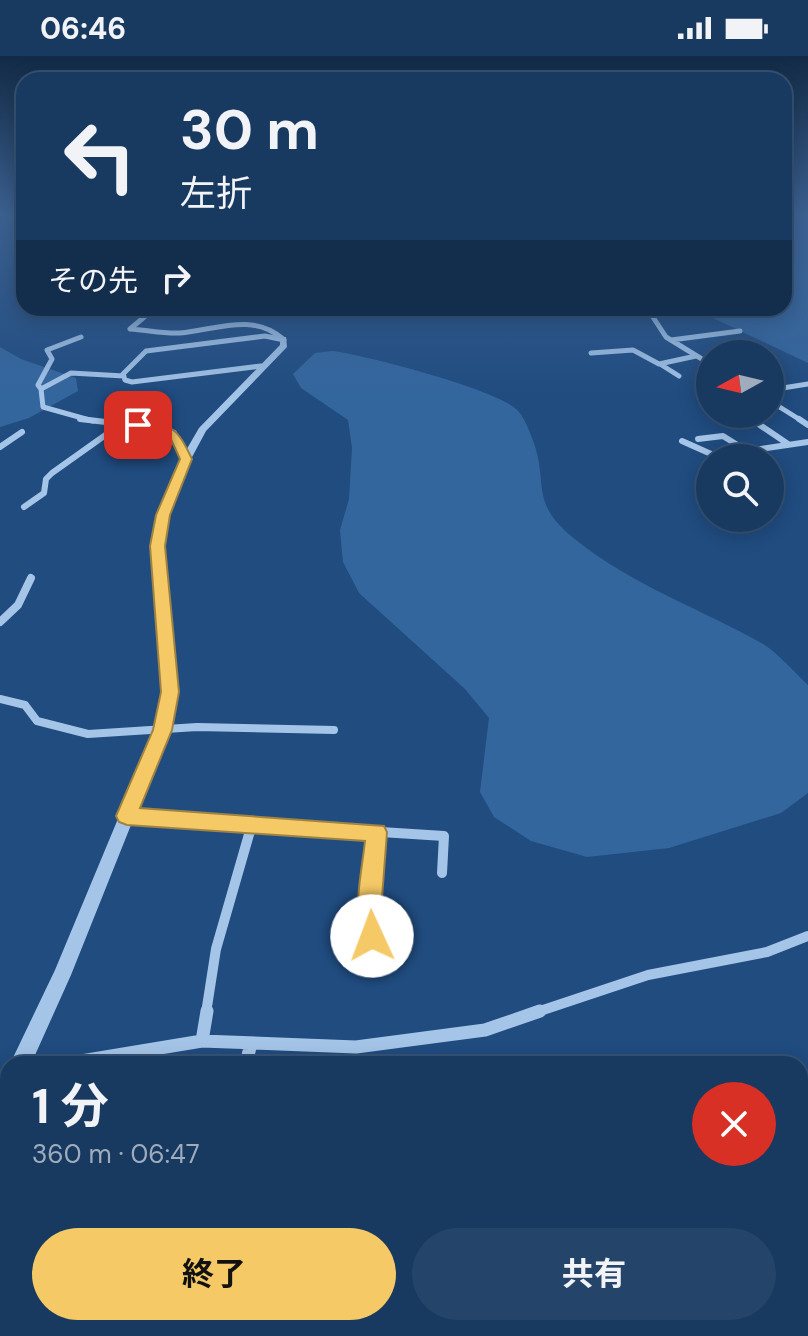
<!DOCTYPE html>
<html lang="ja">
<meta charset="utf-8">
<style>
:root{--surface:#183960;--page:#254469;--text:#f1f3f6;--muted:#9facbd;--line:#365375;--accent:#f5c966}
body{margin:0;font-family:"DM Sans","Noto Sans JP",sans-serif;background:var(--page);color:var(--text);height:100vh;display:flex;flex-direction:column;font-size:30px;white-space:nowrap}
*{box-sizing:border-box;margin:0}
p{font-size:26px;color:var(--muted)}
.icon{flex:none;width:44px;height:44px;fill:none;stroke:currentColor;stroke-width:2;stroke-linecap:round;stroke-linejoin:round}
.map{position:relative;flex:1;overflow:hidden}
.sheet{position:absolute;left:0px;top:1000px;width:808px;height:280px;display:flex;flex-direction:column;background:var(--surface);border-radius:24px 24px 0 0;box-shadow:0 4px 20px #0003,0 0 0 2px var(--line)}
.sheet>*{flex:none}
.top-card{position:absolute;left:16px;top:16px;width:776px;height:244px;border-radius:24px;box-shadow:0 4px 20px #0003,0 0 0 2px var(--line);background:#183960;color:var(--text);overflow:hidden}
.needle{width:52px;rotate:262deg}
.tools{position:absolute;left:696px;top:284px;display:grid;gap:16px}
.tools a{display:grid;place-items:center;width:88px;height:88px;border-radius:50%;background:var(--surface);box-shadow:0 4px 20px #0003,0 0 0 2px var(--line);font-size:40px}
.pin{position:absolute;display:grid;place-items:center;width:68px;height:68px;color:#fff;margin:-34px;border-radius:16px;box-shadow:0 4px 12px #0006}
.me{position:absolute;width:88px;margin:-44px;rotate:358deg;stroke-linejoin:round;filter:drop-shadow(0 0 6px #0008)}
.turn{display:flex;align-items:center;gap:28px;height:168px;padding:0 32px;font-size:36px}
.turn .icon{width:104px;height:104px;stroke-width:2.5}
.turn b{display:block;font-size:56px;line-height:68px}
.then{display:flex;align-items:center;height:76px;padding:0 32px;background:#0003;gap:16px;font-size:30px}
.round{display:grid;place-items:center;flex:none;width:84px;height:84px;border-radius:42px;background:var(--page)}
.overview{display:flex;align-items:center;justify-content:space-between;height:136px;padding:0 32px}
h1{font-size:48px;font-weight:700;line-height:60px}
.cta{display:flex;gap:16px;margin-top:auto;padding:16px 32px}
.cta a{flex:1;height:92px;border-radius:48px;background:var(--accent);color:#111;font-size:32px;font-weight:700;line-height:92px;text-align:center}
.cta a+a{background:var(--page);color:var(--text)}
.status{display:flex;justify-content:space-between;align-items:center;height:56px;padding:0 40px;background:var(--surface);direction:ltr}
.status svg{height:22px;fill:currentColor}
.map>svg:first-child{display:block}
.green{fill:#34669e}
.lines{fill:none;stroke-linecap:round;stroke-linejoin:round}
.minor-far4{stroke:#a5c5e8;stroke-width:5}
.minor-far3{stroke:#a5c5e8;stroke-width:6}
.minor-far2{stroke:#a5c5e8;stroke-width:8}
.minor-far1{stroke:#a5c5e8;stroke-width:10}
.minor{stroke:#a5c5e8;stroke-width:13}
.tertiary{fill:#a5c5e8;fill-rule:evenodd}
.route{fill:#f5c966;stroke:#9f8342;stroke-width:2}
</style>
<div class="status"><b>06:46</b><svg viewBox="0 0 49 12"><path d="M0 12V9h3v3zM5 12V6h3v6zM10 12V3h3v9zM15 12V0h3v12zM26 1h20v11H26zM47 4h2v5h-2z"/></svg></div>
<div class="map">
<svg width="808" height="1280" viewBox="0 0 808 1280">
<rect width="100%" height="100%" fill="#204c80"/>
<!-- green -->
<path class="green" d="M784 160H808V307L692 252H784Z
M0 291 21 303 76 322 78 335 29 362 0 371Z
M333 295C364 299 501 334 518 355 524 361 529 374 532 382 550 427 527 446 576 484 632 529 701 553 763 588 779 598 794 616 808 629V737L781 757 669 792 587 801 531 785 494 761 480 736 489 662 465 633 359 537 343 506 340 474 349 443 352 392 348 364 301 332 293 318 315 297Z"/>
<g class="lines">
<!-- minor-far4 -->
<path class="minor-far4" d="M155 252 130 273C147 274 164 278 180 277 216 274 252 256 283 283
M647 252 666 281 710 308
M81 281 47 294 52 303 38 329 41 333 71 317 124 320
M671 284 740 275
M591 297 633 294 659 308 696 300
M660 308 679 320
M261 310 132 326 125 324 123 318 146 295 265 280 284 284
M710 331 704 332 710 336
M41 333 43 351 93 365
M770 334 808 328
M770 345 802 365
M743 358 754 365"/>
<!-- minor-far3 -->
<path class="minor-far3" d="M80 363 166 373 174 377 186 403
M751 363 788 388
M799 363 808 369
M698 383 723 380 747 395
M682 385 720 402
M0 391 22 376
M729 402 743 401
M742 402 747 395 808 386
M702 426 710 424
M24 451 44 437 46 423 52 417 121 368"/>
<!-- minor-far2 -->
<path class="minor-far2" d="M0 566 18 549 31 522
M0 643 25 649 37 665 88 678 197 671 334 674"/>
<!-- minor-far1 -->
<path class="minor-far1" d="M127 760 444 780 442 817
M372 880 371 842 376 776
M206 957 216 893 252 768
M534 957 648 919 767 896 808 880"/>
<!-- minor -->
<path class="minor" d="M202 985 207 955
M63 1008 202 985 356 991 485 974 540 955
M246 1008 251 987
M800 1082 808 1077
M138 1280 142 1272
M495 1280 506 1272"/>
<!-- tertiary -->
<path class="tertiary" d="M280 281H286L287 291 206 375 191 403 168 459 163 490 177 636 169 674 71 919 31 1008H10L55 914 155 674 163 636 151 490 158 459 181 403 199 372 280 289Z
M8 1012V1036L0 1039V1015Z
M808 1194V1221L800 1224V1197Z
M732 1272H761L757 1280H728Z"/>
</g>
<!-- sky -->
<linearGradient id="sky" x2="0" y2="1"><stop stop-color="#122a46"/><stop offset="0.47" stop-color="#3c6191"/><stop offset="1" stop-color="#3c6191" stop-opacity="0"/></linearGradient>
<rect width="808" height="339" fill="url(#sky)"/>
<!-- route -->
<path class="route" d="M138 366C174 370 176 370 192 403L170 459 165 490 179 636 172 674 140 752 384 770 387 776 382 842 384 880 381 888 372 891 364 888C351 859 362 815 365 785L127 769 119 766 116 760 153 674 161 636 150 490 156 459 180 403 169 379 134 372V367Z"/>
</svg>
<div class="tools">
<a><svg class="needle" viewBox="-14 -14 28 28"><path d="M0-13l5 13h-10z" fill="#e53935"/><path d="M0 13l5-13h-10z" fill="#9facbd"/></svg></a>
<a><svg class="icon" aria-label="search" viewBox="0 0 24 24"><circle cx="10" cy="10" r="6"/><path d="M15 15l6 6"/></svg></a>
</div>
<div class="pin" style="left:138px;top:369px;background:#d93025"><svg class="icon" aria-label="arrive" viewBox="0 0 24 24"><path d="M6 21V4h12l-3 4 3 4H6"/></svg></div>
<svg class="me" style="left:372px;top:880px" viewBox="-20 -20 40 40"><circle r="19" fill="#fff"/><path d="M0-13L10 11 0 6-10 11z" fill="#f5c966"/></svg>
<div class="top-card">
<div class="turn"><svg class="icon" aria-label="left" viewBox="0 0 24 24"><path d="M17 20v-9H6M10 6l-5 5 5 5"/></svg><div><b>30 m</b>左折</div></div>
<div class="then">その先<svg class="icon" aria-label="right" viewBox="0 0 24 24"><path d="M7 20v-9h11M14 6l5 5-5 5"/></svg></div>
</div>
<section class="sheet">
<div class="overview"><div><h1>1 分</h1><p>360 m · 06:47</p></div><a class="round" style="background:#d93025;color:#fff"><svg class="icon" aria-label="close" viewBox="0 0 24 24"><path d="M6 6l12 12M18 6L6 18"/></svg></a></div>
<div class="cta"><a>終了</a><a>共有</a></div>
</section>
</div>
